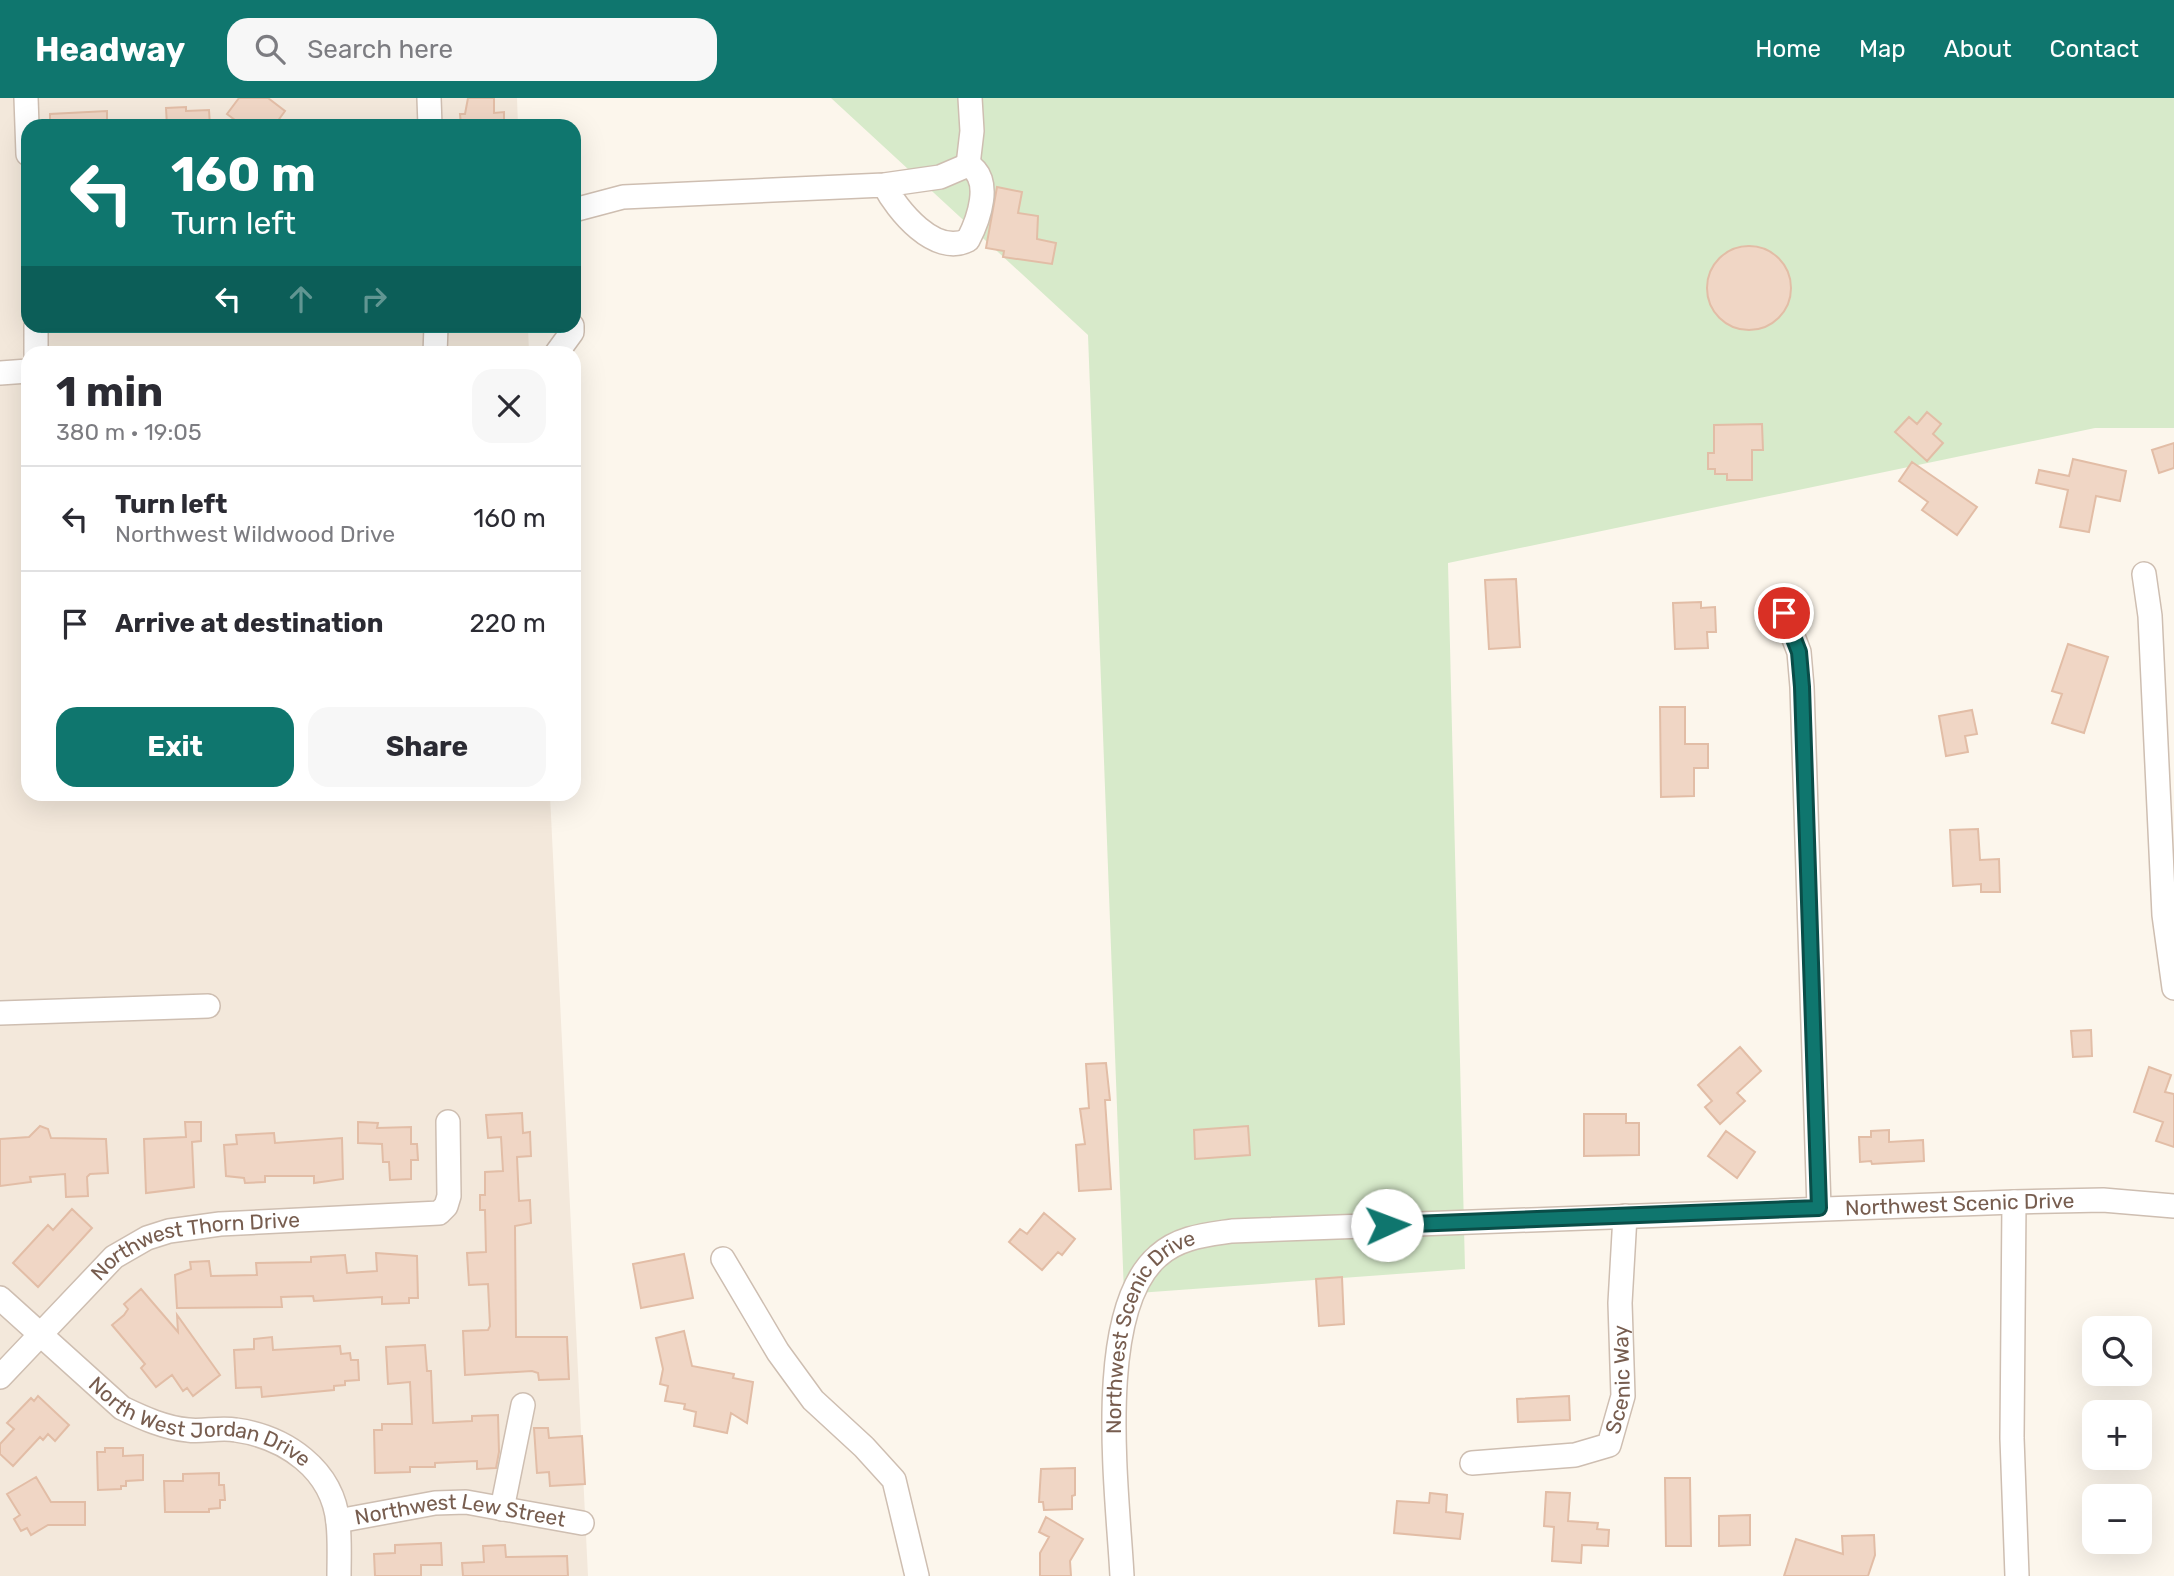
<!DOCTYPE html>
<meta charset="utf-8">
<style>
:root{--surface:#fff;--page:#f7f7f7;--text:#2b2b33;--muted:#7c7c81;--line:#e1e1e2;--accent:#0f766e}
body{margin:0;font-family:Rubik,sans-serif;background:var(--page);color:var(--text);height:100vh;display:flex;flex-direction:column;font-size:26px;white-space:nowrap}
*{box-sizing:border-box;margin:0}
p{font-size:23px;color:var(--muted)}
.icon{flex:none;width:38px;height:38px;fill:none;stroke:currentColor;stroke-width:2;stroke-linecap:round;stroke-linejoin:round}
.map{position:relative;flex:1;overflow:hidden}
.sheet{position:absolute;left:21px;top:248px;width:560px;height:455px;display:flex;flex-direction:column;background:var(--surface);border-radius:21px;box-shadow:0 7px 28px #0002}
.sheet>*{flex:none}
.banner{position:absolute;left:21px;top:21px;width:560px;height:214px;border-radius:21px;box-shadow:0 7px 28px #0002;background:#0f766e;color:#fff;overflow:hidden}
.buttons{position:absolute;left:2082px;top:1218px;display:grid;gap:14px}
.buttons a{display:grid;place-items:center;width:70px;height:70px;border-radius:14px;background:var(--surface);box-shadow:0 7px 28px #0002;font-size:35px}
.pin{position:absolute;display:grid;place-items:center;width:60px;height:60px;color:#fff;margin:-30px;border:4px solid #fff;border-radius:50%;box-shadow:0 2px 7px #0007}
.me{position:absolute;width:77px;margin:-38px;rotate:88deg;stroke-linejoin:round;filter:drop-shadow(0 0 5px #0008)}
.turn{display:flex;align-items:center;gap:24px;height:147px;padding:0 35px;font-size:32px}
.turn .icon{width:91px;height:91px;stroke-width:2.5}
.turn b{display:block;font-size:49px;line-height:60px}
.lanes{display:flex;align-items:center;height:66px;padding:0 35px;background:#0003;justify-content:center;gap:35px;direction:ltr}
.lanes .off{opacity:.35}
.round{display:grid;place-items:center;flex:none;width:74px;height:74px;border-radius:21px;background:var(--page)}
.head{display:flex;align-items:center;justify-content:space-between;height:119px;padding:0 35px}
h1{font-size:42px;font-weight:700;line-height:52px}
.button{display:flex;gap:14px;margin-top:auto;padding:14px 35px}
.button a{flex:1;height:80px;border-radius:21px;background:var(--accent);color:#fff;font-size:28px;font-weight:700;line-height:80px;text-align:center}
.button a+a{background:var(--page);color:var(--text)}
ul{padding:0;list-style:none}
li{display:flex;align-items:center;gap:21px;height:105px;padding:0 35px;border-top:2px solid var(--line)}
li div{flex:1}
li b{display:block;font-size:26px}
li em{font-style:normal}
header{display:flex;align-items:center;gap:42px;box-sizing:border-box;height:98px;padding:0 35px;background:var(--accent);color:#fff}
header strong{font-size:33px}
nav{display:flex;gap:38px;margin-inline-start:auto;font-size:24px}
.search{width:490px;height:63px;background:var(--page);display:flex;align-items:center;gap:18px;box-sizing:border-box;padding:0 24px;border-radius:21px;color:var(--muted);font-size:26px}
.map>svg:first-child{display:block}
.residential{fill:#f3e8db}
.green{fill:#d7eaca}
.building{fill:#f0d6c5;stroke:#e2bda6;stroke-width:2}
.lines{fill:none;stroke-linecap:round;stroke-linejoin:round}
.minor-casing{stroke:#cebeb1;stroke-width:26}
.minor{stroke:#fff;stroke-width:23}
.route-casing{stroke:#0a4d48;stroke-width:18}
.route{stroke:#0f766e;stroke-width:12}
.labels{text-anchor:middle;stroke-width:6;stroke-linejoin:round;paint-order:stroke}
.street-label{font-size:21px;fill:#775d4f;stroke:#fefaf3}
</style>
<header>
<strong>Headway</strong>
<div class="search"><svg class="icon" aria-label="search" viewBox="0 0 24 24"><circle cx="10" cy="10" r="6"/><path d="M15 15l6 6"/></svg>Search here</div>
<nav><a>Home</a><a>Map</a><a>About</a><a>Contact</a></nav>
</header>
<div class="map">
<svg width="2174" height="1478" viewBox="0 0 2174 1478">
<rect width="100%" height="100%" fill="#fcf6ec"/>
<!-- residential -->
<path class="residential" d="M0 0H517L518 28H28V228H528L529 255 28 256V696L550 697 588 1478H0Z"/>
<!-- green -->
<path class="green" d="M831 0H2174V330H2095L1448 465 1465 1171 1124 1196 1088 237Z"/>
<!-- building -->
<path class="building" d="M239 0H268L285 13 274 28H243L227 16Z
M468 0H494V15L504 14V28H461L460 16H465Z
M186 9V13L209 12 210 28H167L166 10Z
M107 13V28H50V16Z
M997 89 1022 94 1018 115 1038 118 1037 141 1056 145 1052 166 1003 159 1004 153 986 150Z
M1707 190a42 42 0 1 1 84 0a42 42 0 1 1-84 0Z
M1927 314 1941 326 1933 336 1943 345 1927 363 1895 334 1909 319 1917 326Z
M1762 326 1763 352H1752V382H1727V376H1715V371H1708V355H1714V327Z
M2174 345V370L2159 375 2152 352Z
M2073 361 2126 373 2120 403 2096 398 2089 434 2060 429 2068 392 2036 385 2039 372 2069 378Z
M1912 364 1977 409 1957 437 1922 412 1928 404 1899 383Z
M1516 481 1520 549 1489 551 1485 482Z
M1701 504V510L1715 509 1716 534H1707L1708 550 1675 551 1673 505Z
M2068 546 2108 559 2084 635 2052 625 2062 596 2052 593Z
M1660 609H1685V646H1708V670H1694V698L1661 699Z
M1972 612 1977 636 1965 638 1968 654 1946 658 1939 618Z
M1978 731 1980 762 1999 761 2000 794H1981V786L1953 788 1950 732Z
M2091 932 2092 958 2073 959 2071 933Z
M1740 949 1761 973 1737 995 1745 1003 1720 1026 1705 1009 1712 1003 1698 987Z
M1106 965 1110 1002H1105L1111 1091 1079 1093 1076 1047 1085 1046 1080 1011 1089 1010 1086 966Z
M2149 969 2171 977 2165 994 2174 996V1049L2156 1043 2163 1024 2134 1014Z
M522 1015 523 1035 530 1034 531 1058 517 1059 519 1103 530 1102 531 1125 515 1128 516 1239H567L569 1281 539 1282 538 1275 532 1273 465 1277 463 1233 488 1232 490 1228 488 1186 469 1187 467 1155 486 1154 485 1112H480V1097H485V1074L503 1073 501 1039 488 1040 486 1017Z
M1584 1016H1626V1025H1639V1057L1584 1058Z
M185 1024H201V1043L192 1044 194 1089 146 1095 144 1041 186 1039Z
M358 1024 378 1025 377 1030 411 1029V1046H417L418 1062H411V1081L390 1082 389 1064H383L382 1046 358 1045Z
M40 1028 48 1031 51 1040 106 1041 108 1075 90 1076 87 1079 88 1098 66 1099 65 1076 30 1079 31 1084 0 1088V1041L29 1039Z
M1248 1028 1250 1057 1195 1061 1194 1032Z
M1889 1032V1044L1923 1042 1924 1063 1872 1066 1871 1063 1860 1064 1859 1039H1871V1033Z
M1726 1033 1755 1054 1737 1080 1708 1058Z
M274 1035 275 1045 342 1040 343 1081 314 1085V1078H265V1084L245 1085 244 1080 226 1078 224 1047 237 1046 236 1037Z
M72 1111 92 1130 38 1189 13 1165 48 1127 53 1132Z
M1044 1115 1075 1141 1062 1157 1058 1154 1042 1172 1009 1144 1020 1131 1027 1136Z
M376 1155 417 1158 418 1200H409V1205L382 1206V1199L314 1203 313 1198 281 1199 282 1209 177 1210 175 1177 191 1171 190 1164 209 1163 211 1178 257 1177 256 1165 311 1164V1159L345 1157 347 1175 377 1173Z
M684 1156 693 1200 641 1210 633 1166Z
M1342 1179 1344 1226 1319 1228 1316 1181Z
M141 1191 178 1234 177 1217 220 1277 193 1298 187 1290 183 1293 172 1277 156 1289 141 1270 145 1266 112 1227 124 1217 128 1211 124 1206Z
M684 1233 692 1268 734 1276 733 1280 753 1284 747 1325 731 1315 727 1335 694 1328 696 1314 684 1311 685 1306 665 1303 668 1288 660 1286 663 1271 656 1240Z
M272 1239 273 1252 340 1248 341 1256 350 1255 351 1262H358L359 1282 345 1283V1287L334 1288V1292L262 1299 261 1289 236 1290 234 1252 254 1251V1241Z
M425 1247 427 1273H431L433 1325 472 1323V1318L498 1317 499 1354 496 1370 477 1371V1363L435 1365V1369H410V1374L375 1375 374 1332H382V1326H412L410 1284 388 1286 386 1249Z
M38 1298 69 1327 55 1343 48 1336 43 1342 40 1339 13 1368 0 1356V1346L14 1331 7 1325 31 1300 34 1303Z
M1569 1298 1570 1322 1518 1324 1517 1301Z
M534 1330H548L549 1340 582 1338 585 1386 550 1388 549 1374 537 1375Z
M105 1350H123V1358L143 1357V1382L126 1383V1388H121V1391L98 1392 97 1354H105Z
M1075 1370V1397L1072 1398V1411L1044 1412 1043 1404H1039L1041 1371Z
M219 1375V1387H224L225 1402H220V1410L209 1411V1414H165L164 1383H183V1376Z
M36 1379 51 1404H85V1427H48L31 1437 27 1430 21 1433 14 1421 20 1417 7 1396Z
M1665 1380H1690L1691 1448H1666Z
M1546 1394 1570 1395 1568 1423 1598 1425 1597 1431 1609 1432 1608 1448 1582 1447 1581 1465 1552 1463 1554 1429 1544 1428Z
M1430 1395 1447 1397 1446 1414 1463 1416 1460 1441 1394 1435 1397 1403 1429 1405Z
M1750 1417V1447L1719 1448V1418Z
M1046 1419 1083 1441 1070 1463 1071 1478H1040V1455L1049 1439 1039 1434Z
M1874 1437 1875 1457 1868 1478H1784L1796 1441 1843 1456 1842 1438Z
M441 1445 442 1467H421V1478H375L374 1456 395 1455V1447Z
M505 1447 506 1459 567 1458 568 1478H463L462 1465 484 1464 483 1448Z"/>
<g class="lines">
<!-- minor casing -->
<g class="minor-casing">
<g id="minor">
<path d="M26 0 28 56"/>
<path d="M429 0 430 28"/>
<path d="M968 67 972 33 970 0"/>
<path d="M574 112 623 99 884 87 940 79 968 67C994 80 978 123 968 142 935 159 897 112 884 87"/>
<path d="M36 256V228"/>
<path d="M435 256 436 228"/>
<path d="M556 256 572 234V228"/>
<path d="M0 275 28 273"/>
<path d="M2144 476 2150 518 2164 817 2174 890"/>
<path d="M1784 515 1799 554 1802 589 1819 1110"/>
<path d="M0 915 208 908"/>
<path d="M2014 1104 2012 1340 2017 1478"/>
<path d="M723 1161 778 1254 813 1302 864 1349 894 1382 917 1478"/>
<path id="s1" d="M0 1200 122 1310C143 1320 165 1330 188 1332 203 1334 220 1329 236 1332 285 1339 333 1371 338 1425 340 1442 339 1460 339 1478"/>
<path id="s2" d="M0 1279 114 1159 147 1140 169 1133 220 1126 439 1115 446 1108 449 1098 448 1024"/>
<path id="s3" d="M1472 1365 1575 1357 1609 1347 1623 1298 1620 1205 1625 1118"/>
<path d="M502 1411 523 1307"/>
<path id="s4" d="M338 1423 435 1405 466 1404 582 1425"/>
<path id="s5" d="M1122 1478C1118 1398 1093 1214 1158 1158 1179 1139 1206 1137 1232 1133L2014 1104 2103 1102 2174 1108"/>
</g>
</g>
<!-- minor -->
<use href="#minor" class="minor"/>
</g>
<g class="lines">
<!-- route casing -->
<g class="route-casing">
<path id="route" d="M1387 1127 1819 1110 1802 589 1799 554 1784 515"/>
</g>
<!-- route -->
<use href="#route" class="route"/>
</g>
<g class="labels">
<!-- street labels -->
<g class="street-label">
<text dy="7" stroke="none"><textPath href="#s5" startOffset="1138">Northwest Scenic Drive</textPath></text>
<text dy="7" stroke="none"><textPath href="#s2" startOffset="248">Northwest Thorn Drive</textPath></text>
<text dy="7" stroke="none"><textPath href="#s5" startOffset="257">Northwest Scenic Drive</textPath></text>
<text dy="7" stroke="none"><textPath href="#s3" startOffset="206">Scenic Way</textPath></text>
<text dy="7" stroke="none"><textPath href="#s1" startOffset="243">North West Jordan Drive</textPath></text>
<text dy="7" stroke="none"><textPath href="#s4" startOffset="124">Northwest Lew Street</textPath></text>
</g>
</g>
</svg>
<div class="buttons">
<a><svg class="icon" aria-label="search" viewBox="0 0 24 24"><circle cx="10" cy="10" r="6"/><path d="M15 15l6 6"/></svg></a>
<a>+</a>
<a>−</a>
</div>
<div class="pin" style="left:1784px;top:515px;background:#d93025"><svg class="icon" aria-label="arrive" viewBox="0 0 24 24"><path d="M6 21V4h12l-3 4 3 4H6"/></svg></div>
<svg class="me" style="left:1387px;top:1127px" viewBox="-20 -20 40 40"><circle r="19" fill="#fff"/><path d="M0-13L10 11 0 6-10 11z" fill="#0f766e"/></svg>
<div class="banner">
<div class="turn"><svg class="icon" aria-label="left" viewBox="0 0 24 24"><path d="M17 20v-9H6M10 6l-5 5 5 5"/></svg><div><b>160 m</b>Turn left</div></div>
<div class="lanes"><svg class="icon" aria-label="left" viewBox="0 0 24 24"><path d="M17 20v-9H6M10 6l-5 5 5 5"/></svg><svg class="icon off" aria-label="ahead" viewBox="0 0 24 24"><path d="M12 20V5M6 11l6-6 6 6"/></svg><svg class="icon off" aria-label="right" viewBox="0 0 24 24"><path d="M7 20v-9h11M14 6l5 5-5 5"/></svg></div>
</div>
<section class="sheet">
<div class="head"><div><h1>1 min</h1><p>380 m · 19:05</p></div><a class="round"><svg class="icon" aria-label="close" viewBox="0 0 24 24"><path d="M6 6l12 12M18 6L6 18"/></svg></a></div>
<ul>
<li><svg class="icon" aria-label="left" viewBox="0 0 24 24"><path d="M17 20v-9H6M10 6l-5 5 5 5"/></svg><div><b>Turn left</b><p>Northwest Wildwood Drive</p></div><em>160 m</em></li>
<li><svg class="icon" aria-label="arrive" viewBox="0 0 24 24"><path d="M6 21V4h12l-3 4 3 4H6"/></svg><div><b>Arrive at destination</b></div><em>220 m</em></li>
</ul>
<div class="button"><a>Exit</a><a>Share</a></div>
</section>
</div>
